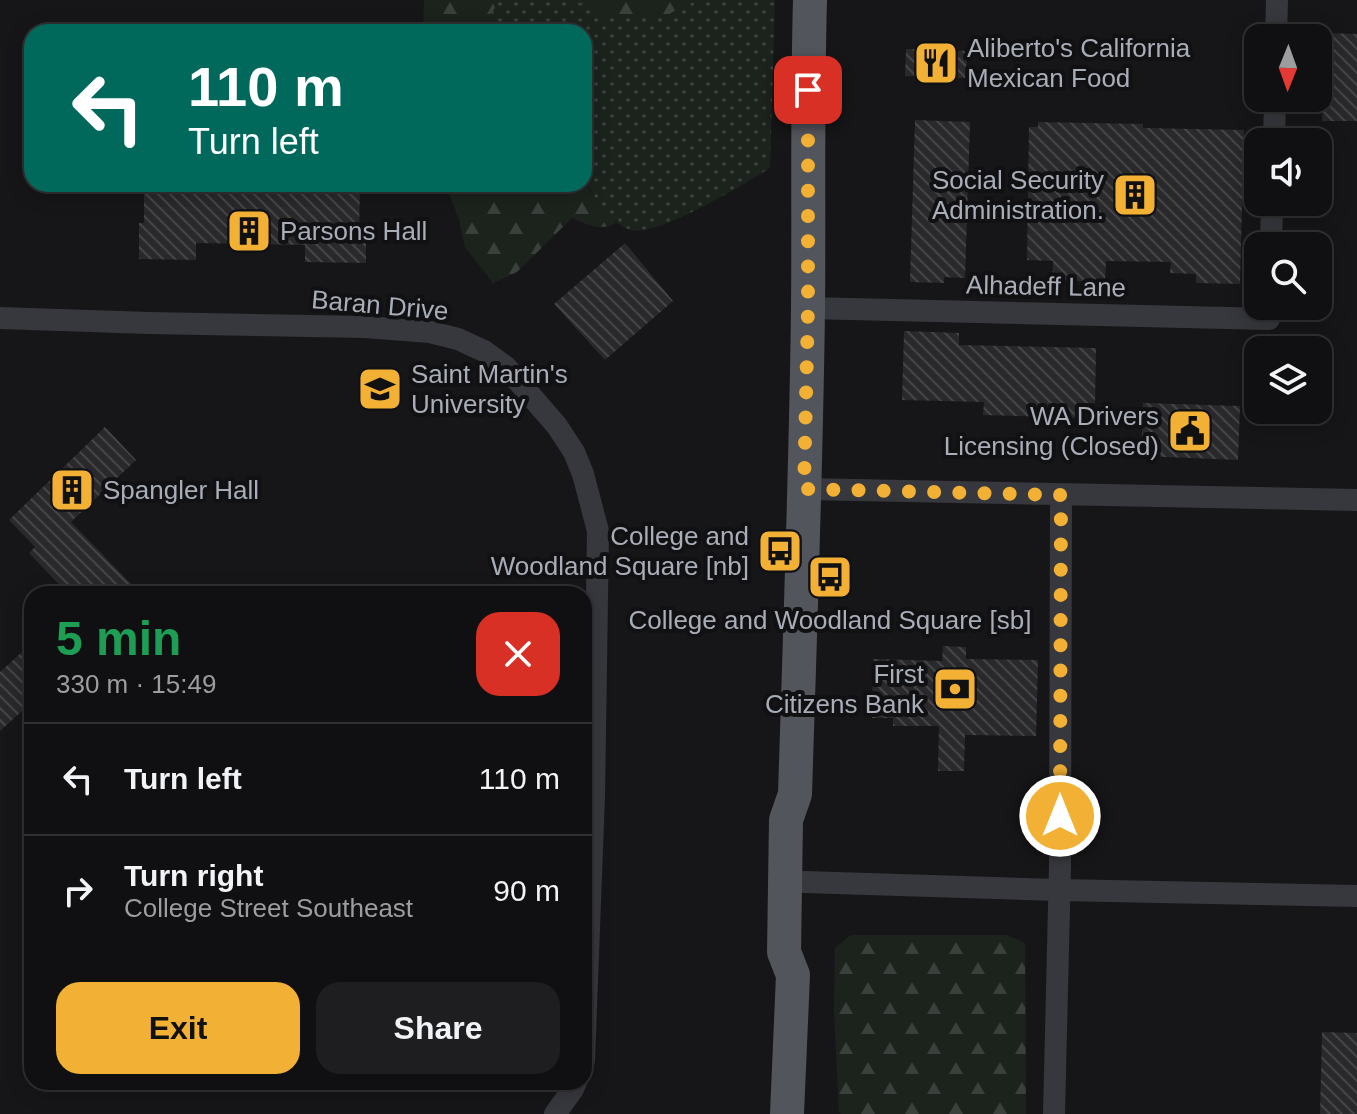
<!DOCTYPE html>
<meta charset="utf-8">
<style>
:root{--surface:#101012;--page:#1e1e20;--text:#f1f3f6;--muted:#9c9d9f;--line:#303032;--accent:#f2b134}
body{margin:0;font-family:Helvetica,sans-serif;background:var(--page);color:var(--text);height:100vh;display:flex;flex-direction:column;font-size:30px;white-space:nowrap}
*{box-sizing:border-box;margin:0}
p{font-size:26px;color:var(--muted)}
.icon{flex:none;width:44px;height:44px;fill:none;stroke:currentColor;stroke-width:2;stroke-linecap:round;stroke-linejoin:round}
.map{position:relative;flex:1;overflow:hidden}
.panel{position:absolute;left:24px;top:586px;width:568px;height:504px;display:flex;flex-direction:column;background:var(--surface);border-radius:24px;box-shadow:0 4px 20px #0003,0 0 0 2px var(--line)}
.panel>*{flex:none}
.hud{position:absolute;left:24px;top:24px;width:568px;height:168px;border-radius:24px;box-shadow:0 4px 20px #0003,0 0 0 2px var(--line);background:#00695c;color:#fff;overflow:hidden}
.needle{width:52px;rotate:181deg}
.fabs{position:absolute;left:1244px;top:24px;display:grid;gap:16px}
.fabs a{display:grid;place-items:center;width:88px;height:88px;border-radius:16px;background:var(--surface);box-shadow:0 4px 20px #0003,0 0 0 2px var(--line);font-size:40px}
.pin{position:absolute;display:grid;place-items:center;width:68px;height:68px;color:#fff;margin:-34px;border-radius:16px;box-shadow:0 4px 12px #0006}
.me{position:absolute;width:88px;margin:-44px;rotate:0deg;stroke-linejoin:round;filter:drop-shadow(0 0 6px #0008)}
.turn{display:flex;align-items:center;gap:28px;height:168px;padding:0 32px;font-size:36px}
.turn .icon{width:104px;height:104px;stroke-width:2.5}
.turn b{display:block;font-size:56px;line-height:68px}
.round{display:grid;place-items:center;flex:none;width:84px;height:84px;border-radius:24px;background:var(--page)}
.headline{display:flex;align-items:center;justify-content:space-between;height:136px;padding:0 32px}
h1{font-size:48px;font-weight:700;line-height:60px;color:#1e9e55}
.button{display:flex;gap:16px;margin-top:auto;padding:16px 32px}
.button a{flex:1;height:92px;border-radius:24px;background:var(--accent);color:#111;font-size:32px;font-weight:700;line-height:92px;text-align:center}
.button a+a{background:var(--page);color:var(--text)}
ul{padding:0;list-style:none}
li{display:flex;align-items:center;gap:24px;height:112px;padding:0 32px;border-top:2px solid var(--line)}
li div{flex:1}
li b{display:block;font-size:30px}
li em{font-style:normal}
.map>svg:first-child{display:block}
.grass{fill:url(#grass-dots)}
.forest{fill:url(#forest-firs)}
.building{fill:url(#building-back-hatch)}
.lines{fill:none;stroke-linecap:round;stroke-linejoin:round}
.street{stroke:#37383d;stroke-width:22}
.primary{stroke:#53555c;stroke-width:34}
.route{stroke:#f2b134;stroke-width:14;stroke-dasharray:0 25.2}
.labels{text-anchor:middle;stroke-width:8;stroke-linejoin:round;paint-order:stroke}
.poi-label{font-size:26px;fill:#a8adb8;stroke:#111113;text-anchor:start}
.street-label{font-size:26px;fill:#a8adb8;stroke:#111113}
</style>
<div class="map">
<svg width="1357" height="1114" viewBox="0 0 1357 1114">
<defs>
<pattern id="grass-dots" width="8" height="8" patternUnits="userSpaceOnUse" patternTransform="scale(2)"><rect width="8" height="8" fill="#1c231d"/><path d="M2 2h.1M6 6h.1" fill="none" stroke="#3a403c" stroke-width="1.8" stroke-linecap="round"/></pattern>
<pattern id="forest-firs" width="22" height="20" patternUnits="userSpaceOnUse" patternTransform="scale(2)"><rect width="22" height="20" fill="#1c231d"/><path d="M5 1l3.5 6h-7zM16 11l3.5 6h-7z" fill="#3a403c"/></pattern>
<pattern id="building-back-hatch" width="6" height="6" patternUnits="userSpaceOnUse" patternTransform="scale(2)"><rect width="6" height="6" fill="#29292c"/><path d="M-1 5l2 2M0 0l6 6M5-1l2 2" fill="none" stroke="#454548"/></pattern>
</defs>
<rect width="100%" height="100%" fill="#161618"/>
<!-- grass -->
<path class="grass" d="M492 0H576L608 18 665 16 697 0H775L770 168C746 183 656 238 631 230 608 223 592 195 584 175V32H472L482 25 495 8Z"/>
<!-- forest -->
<path class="forest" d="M424 0H492L495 8 482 25 472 32H423Z
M576 0H697L665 16 607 18Z
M584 175 590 191 616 223C601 232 587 224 572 218L517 272 493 283 465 247 459 219 445 184H584Z
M851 935H1007L1025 943 1026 1114H841L839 1112 834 1011 835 948Z"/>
<!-- building -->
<path class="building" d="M1325 33 1357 34V121H1322L1323 107 1318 106V45L1324 46Z
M906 49 967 51 966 78 905 76Z
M915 120 970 122 965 278 944 277V283L910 282Z
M1038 122 1143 124V128L1244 130 1240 284 1196 283V274L1170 273 1171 262 1106 261 1105 282 1052 280 1053 261 1027 260 1029 127H1038Z
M144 184H192V192L309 194V184H360L359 238H366V263L305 262V245L196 243V260L139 259V223H144Z
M625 243 673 301 605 360 554 304Z
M904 331 959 333V345L1096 348 1095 403H1080L1079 418 983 415 984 402 902 400Z
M1143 403 1240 406 1238 460 1141 456Z
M105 427 136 460 71 522 141 594H68L29 553 35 547 9 520Z
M32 643V702L0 731V672Z
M943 646 966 647V659L1038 660 1036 736 965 735 964 771H938L939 726H893V718H872L873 659 942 661Z
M1322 1032 1357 1033V1114H1320Z"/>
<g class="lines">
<!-- street -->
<path class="street" d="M1276 38 1277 0
M1274 142 1275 98
M1271 246 1272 202
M808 308 1269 319 1270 306
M0 318 149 323 365 327 430 332 458 339 484 351 506 367 557 426 574 452 583 474 598 531 594 796 584 1060
M804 489 1357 500
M804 882 1059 890 1357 896
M555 1114 573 1089 576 1082
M1054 1114 1060 866 1061 495"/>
<!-- primary -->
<path class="primary" d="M787 1114 793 975 784 952 786 820 795 794C800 633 806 471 808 309 809 206 807 103 810 0"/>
</g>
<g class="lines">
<!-- route -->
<path class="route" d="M808 90V308L804 489 1061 495 1060 816"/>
</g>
<!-- icons -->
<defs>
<g id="restaurant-square" transform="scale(2.3)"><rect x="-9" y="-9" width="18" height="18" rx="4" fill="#f2b134" stroke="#111113"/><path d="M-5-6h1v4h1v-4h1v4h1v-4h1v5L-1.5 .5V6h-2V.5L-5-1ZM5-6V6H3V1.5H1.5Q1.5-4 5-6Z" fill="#111"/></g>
<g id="building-square" transform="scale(2.3)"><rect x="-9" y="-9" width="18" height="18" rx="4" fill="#f2b134" stroke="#111113"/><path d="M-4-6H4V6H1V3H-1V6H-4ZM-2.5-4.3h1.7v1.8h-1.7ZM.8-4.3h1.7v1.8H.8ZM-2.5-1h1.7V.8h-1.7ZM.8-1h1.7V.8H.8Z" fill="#111"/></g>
<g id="university-square" transform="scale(2.3)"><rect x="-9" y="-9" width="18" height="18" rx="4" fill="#f2b134" stroke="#111113"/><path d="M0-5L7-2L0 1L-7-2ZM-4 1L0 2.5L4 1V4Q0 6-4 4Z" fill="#111"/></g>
<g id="civic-square" transform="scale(2.3)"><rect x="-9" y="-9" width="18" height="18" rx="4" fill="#f2b134" stroke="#111113"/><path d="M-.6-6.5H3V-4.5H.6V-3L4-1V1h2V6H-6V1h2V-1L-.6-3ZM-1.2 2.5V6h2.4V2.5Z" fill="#111"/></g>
<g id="bus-square" transform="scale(2.3)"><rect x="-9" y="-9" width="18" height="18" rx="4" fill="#f2b134" stroke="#111113"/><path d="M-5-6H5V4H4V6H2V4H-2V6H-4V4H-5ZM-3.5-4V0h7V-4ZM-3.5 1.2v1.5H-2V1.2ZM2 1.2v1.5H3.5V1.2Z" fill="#111"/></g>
<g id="bank-square" transform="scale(2.3)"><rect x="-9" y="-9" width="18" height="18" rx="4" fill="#f2b134" stroke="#111113"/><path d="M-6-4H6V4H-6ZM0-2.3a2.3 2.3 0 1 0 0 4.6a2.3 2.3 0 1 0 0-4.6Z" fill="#111"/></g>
</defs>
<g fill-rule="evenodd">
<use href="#restaurant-square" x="936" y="63"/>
<use href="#building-square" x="1135" y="195"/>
<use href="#building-square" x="249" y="231"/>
<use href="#university-square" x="380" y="389"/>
<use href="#civic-square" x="1190" y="431"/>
<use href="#building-square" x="72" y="490"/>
<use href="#bus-square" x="780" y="551"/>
<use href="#bus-square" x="830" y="577"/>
<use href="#bank-square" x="955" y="689"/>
</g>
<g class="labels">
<!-- poi labels -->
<g class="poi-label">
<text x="967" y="57">Aliberto's California<tspan x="967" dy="30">Mexican Food</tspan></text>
<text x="1104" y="189" text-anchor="end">Social Security<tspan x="1104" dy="30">Administration.</tspan></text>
<text x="280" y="240">Parsons Hall</text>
<text x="411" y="383">Saint Martin's<tspan x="411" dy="30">University</tspan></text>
<text x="1159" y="425" text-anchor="end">WA Drivers<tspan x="1159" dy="30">Licensing (Closed)</tspan></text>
<text x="103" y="499">Spangler Hall</text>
<text x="749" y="545" text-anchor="end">College and<tspan x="749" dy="30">Woodland Square [nb]</tspan></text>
<text x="830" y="629" text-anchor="middle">College and Woodland Square [sb]</text>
<text x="924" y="683" text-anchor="end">First<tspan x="924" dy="30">Citizens Bank</tspan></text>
</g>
<!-- street labels -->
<g class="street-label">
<text transform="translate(1046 286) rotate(1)" y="9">Alhadeff Lane</text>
<text transform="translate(380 305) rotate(5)" y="9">Baran Drive</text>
</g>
</g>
</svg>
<div class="fabs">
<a><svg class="needle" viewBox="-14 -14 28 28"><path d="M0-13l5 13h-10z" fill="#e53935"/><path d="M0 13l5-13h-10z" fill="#9c9d9f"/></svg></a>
<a><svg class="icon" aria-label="sound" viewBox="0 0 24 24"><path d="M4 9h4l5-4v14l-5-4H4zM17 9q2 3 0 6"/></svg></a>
<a><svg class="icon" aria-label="search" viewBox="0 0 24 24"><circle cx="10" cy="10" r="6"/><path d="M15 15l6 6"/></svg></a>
<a><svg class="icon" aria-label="layers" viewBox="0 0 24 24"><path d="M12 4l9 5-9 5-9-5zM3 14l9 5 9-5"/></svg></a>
</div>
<div class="pin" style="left:808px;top:90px;background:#d93025"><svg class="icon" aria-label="arrive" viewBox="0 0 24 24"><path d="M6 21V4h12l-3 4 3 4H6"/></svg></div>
<svg class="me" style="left:1060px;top:816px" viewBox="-20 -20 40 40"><circle r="17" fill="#f2b134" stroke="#fff" stroke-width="3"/><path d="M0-11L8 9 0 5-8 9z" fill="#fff"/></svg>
<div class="hud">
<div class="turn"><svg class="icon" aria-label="left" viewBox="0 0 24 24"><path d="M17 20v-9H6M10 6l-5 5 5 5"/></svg><div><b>110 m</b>Turn left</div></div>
</div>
<section class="panel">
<div class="headline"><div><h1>5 min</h1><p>330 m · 15:49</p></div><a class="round" style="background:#d93025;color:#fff"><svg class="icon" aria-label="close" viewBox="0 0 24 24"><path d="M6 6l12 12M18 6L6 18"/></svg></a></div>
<ul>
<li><svg class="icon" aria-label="left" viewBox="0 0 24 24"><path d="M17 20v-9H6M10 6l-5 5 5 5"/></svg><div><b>Turn left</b></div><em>110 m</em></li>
<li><svg class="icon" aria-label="right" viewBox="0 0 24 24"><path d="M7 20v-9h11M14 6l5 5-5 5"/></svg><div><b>Turn right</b><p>College Street Southeast</p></div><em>90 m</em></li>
</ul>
<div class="button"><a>Exit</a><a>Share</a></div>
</section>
</div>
